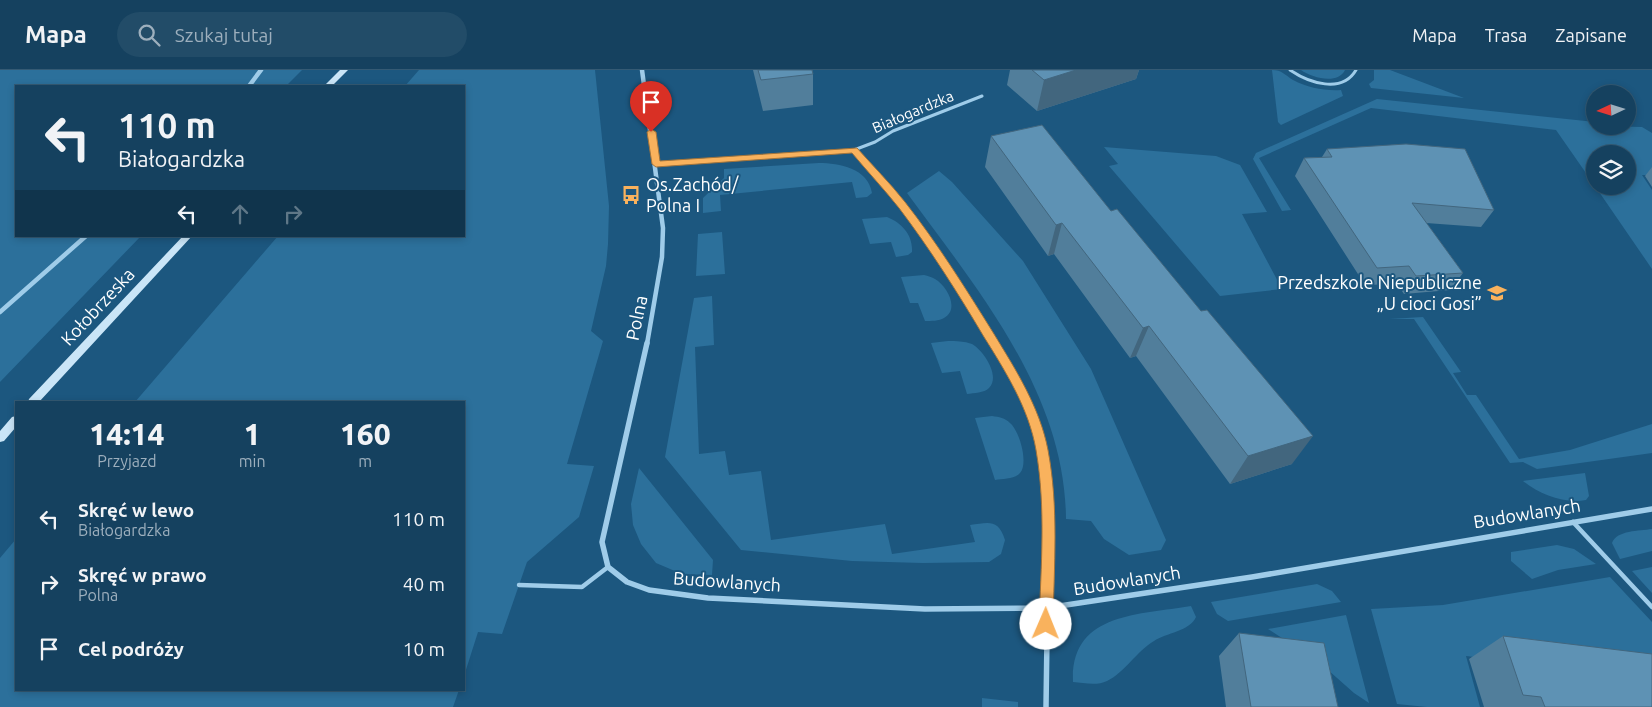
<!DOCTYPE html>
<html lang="pl">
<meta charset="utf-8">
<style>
:root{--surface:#15415f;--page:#224c68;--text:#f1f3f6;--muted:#9dafbd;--line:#345a74}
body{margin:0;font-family:Ubuntu,sans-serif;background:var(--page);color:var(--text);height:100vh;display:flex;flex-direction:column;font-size:19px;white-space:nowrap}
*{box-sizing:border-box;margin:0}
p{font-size:16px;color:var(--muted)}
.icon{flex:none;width:28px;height:28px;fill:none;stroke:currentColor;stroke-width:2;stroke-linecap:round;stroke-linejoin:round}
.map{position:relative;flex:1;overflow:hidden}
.side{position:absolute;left:15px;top:331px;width:450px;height:290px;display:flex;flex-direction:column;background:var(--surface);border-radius:0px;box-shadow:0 2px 8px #0003,0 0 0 1px var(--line)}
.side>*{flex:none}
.guide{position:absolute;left:15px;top:15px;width:450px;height:152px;border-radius:0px;box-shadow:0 2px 8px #0003,0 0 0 1px var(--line);background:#15415f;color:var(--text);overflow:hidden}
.needle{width:32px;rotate:266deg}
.tools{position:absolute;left:1586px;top:15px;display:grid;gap:10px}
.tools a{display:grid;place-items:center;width:50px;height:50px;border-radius:50%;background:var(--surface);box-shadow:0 2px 8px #0003,0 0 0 1px var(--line);font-size:25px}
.pin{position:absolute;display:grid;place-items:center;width:42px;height:42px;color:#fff;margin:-51px -21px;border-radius:50% 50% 50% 0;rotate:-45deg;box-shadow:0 0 5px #0007}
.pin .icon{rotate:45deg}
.me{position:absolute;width:55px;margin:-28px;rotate:1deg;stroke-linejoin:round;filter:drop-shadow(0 0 4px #0008)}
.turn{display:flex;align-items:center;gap:18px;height:105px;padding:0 20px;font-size:22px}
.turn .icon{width:65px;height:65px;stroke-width:2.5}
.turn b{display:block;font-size:35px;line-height:42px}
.lanes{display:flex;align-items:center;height:48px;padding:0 20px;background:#0003;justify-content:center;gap:25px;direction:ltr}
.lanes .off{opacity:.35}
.eta{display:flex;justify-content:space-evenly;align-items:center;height:85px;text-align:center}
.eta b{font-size:30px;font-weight:800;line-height:35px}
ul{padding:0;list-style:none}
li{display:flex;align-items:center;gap:15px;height:65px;padding:0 20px}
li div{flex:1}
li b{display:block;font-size:19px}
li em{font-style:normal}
header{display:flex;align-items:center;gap:30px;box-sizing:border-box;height:70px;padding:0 25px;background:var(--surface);border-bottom:1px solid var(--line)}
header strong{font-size:24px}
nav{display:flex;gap:28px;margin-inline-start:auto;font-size:18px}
.search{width:350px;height:45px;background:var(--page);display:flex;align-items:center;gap:12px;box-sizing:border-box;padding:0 18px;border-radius:28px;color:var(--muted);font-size:19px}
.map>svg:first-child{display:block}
.green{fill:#2c709b}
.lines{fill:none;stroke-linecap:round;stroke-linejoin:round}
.service-far1{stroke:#9fcce9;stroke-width:3}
.service{stroke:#9fcce9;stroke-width:4.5}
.minor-far1{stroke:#9fcce9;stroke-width:4.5}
.minor{stroke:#9fcce9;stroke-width:5.5}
.secondary{fill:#cae5f7;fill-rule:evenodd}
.wall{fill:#517e9b}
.shaded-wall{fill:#42667e}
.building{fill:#5e92b4;stroke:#42667e}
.route{fill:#f9b25d;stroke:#a2743c}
.labels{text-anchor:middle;stroke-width:4;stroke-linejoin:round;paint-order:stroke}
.far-street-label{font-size:15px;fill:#fff;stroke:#1c577f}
.poi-label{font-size:18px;fill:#fff;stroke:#1c577f;text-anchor:start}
.street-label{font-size:18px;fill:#fff;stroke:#1c577f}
</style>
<header>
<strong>Mapa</strong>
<div class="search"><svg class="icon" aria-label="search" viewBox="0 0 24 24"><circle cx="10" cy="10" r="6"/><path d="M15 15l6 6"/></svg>Szukaj tutaj</div>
<nav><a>Mapa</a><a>Trasa</a><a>Zapisane</a></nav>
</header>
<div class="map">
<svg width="1652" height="637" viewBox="0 0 1652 637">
<rect width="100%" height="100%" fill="#1c577f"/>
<!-- green -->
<path class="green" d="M0 0H302L286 16H16V166H141L0 312Z
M419 0H595L609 136 608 174 606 196 591 261 603 271 567 394 594 396 579 447 527 492 502 564 478 562 464 606V332H135L278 166H464V16H405Z
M1272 0C1282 0 1285 5 1293 10 1308 18 1325 21 1341 20L1343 26 1281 55 1278 52Z
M1301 0H1345C1338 15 1312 8 1301 0Z
M1374 0H1390L1464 28 1371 18 1369 14 1374 10Z
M1377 29 1595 52V56L1642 57 1652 63V105H1642L1652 120V199L1595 116H1628V84H1595V116L1556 60 1371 38 1259 88 1291 140 1282 141 1253 89 1256 83Z
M1104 77 1216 86 1240 95 1267 142 1242 144 1282 219 1220 226 1109 96 1118 94Z
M819 93C839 93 868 98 872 123L867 127 856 128 852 112 720 125 721 141 703 143V128L724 108V99Z
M939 101 952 112 1023 191 1091 299 1166 470 1161 480 1129 485 1104 469 1091 451 1066 449C1065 323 978 220 907 123Z
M887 147C902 153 913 165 912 182L908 185 896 187 891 172 870 174 862 149Z
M722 162 725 204 696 206 698 164Z
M924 205C928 206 932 207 935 209 947 216 960 239 944 248 939 251 931 251 925 251L918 233H910L901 207Z
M712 226 714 275 695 277 699 384 725 381 729 405 761 401 771 470 885 454 892 484 975 472 970 455C988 453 998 448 1005 470L1001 484 989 492 923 493 852 491 741 480 665 387 694 228Z
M1423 247 1461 302 1453 303 1467 325H1476L1519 389 1570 380 1652 354V383L1537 399 1523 392 1510 393 1414 249H1389Z
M948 271C956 271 964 271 972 274 983 280 1001 306 989 318 984 323 974 323 967 324L960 301 942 303 931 273Z
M992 346C999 347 1005 348 1010 353 1019 360 1029 393 1020 403 1015 409 1003 409 995 410L975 348Z
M639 398 713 490 712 505 682 504 656 493 641 474 633 455 631 434Z
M1585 403 1589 426 1586 430C1565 434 1540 425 1523 411Z
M1652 459V481L1620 489 1612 473C1617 460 1639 461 1652 459Z
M16 469V620H459L453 637H0V488Z
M1557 475 1574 479 1596 494 1558 500 1532 509 1511 491V482Z
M1652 497V523L1632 501Z
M1610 507 1652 552V623L1645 607 1466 586 1480 637H1427L1397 634 1371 539 1443 535Z
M1317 514 1332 521 1341 532 1228 551 1217 544 1211 532Z
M1191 536 1196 547C1190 561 1166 563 1154 571 1137 581 1124 603 1107 611 1097 616 1084 613 1073 612 1070 542 1140 545 1191 536Z
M1346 545 1369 633 1354 623 1319 592 1268 559Z
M982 628 1018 632V637H982Z"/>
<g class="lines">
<!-- service-far1 -->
<path class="service-far1" d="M1290 0C1309 13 1342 24 1356 0
M854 80 875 72 893 61 982 26
M656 94 854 80 901 134"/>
<!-- service -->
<path class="service" d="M1573 452 1652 537
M519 515 582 517 608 497"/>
<!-- minor-far1 -->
<path class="minor-far1" d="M642 0 663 158 662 187 647 274
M249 16 261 0
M901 134 958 215 994 274
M0 242 86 166"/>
<!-- minor -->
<path class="minor" d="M647 273 602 472 608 497 627 512 649 520 708 528 925 539 1046 538 1252 507 1652 439
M993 273 1016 310 1034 352 1042 379 1049 428 1046 637"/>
<!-- secondary -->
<path class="secondary" d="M340 0H348L332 16H324Z
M183 166H192L39 332H28L29 329Z
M16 346V357L4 371 0 372V361L12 347Z"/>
</g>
<!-- wall -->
<path class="wall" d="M753 0H812L813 4V35L763 41Z
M1010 0H1139L1136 9 1037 41 1007 15Z
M991 66 1292 394 1230 414 1136 286 1130 288 1054 184 1048 186 985 97Z
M1327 79 1494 140 1481 157 1426 153 1463 203 1450 220 1404 224 1397 214 1365 215 1295 106 1304 88 1322 87Z
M1652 97V117L1645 106Z
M1239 563 1338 637H1226L1219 586Z
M1503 566 1652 637H1484L1469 589Z"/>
<!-- shaded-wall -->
<path class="shaded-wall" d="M1076 0H1139L1136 9 1037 41 1044 10Z
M1062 153 1054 184 1048 186 1056 155Z
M1149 256 1136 286 1130 288 1143 258Z
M1313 366 1292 394 1230 414 1248 386Z"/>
<!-- building -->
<path class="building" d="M758 0H812L813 4 761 10Z
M1032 0H1076L1044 10Z
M1042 55 1111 141 1117 139 1201 241 1207 240 1313 366 1248 386 1149 256 1143 258 1062 153 1056 155 991 66Z
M1406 74 1465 79 1494 140 1412 133 1463 203 1416 206 1409 196 1377 198 1304 88 1332 87 1327 79Z
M1239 563 1324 573 1338 637H1251Z
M1503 566 1652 584V637H1545L1541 627 1523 625Z"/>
<!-- route -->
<path class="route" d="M651 59 656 62 660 91 857 78C873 96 890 113 905 132 938 174 966 219 994 264 1016 300 1040 338 1048 380 1059 438 1054 496 1053 554L1051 559 1046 561 1041 559 1039 554C1041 496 1046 438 1036 380 1029 339 1006 302 984 267 958 223 930 179 899 138 884 119 867 101 852 83L656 97 652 94 647 62Z"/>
<!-- icons -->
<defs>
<g id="bus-bare" transform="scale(1.5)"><path d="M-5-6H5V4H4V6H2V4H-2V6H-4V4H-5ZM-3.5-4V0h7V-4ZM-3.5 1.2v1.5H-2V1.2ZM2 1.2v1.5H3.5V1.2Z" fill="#f9b25d" stroke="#1c577f" stroke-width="2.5" paint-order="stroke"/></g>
<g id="school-bare" transform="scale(1.5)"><path d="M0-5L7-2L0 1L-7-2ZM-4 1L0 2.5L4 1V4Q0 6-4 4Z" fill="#f9b25d" stroke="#1c577f" stroke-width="2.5" paint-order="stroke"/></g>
</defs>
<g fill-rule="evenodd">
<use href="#bus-bare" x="631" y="125"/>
<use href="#school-bare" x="1497" y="223"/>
</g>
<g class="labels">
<!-- far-street labels -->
<g class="far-street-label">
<text transform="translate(913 42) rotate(-23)" y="5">Białogardzka</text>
</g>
<!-- poi labels -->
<g class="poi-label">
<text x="646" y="121">Os.Zachód/<tspan x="646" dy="21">Polna I</tspan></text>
<text x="1482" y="219" text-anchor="end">Przedszkole Niepubliczne<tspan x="1482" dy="21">„U cioci Gosi”</tspan></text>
</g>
<!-- street labels -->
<g class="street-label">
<text transform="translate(98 237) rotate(-47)" y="6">Kołobrzeska</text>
<text transform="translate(637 248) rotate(-78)" y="6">Polna</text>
<text transform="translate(1527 444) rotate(-9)" y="6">Budowlanych</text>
<text transform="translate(1127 511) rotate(-9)" y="6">Budowlanych</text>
<text transform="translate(727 512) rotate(4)" y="6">Budowlanych</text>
</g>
</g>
</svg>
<div class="tools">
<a><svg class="needle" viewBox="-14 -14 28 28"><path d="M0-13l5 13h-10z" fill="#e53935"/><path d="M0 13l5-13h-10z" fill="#9dafbd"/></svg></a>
<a><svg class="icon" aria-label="layers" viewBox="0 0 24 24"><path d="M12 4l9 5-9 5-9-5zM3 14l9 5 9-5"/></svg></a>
</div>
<div class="pin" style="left:651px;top:62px;background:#d93025"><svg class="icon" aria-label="arrive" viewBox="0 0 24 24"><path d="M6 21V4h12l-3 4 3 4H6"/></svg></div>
<svg class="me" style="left:1046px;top:554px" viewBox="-20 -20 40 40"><circle r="19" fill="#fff"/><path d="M0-13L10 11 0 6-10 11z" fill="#f9b25d"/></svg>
<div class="guide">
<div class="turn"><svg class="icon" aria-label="left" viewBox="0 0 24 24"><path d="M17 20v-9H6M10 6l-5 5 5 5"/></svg><div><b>110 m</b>Białogardzka</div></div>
<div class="lanes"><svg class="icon" aria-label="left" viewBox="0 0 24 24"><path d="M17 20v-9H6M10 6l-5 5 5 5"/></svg><svg class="icon off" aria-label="ahead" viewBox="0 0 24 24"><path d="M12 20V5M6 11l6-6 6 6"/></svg><svg class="icon off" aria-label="right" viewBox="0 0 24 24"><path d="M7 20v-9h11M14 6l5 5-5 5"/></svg></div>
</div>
<section class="side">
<div class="eta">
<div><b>14:14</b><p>Przyjazd</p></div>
<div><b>1</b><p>min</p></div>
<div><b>160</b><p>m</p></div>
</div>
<ul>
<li><svg class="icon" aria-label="left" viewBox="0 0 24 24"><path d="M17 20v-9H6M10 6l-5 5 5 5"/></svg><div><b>Skręć w lewo</b><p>Białogardzka</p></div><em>110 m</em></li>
<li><svg class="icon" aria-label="right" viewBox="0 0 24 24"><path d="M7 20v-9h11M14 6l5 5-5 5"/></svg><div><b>Skręć w prawo</b><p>Polna</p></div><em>40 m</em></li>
<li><svg class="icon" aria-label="arrive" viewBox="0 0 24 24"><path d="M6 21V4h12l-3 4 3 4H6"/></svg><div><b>Cel podróży</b></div><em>10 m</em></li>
</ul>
</section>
</div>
